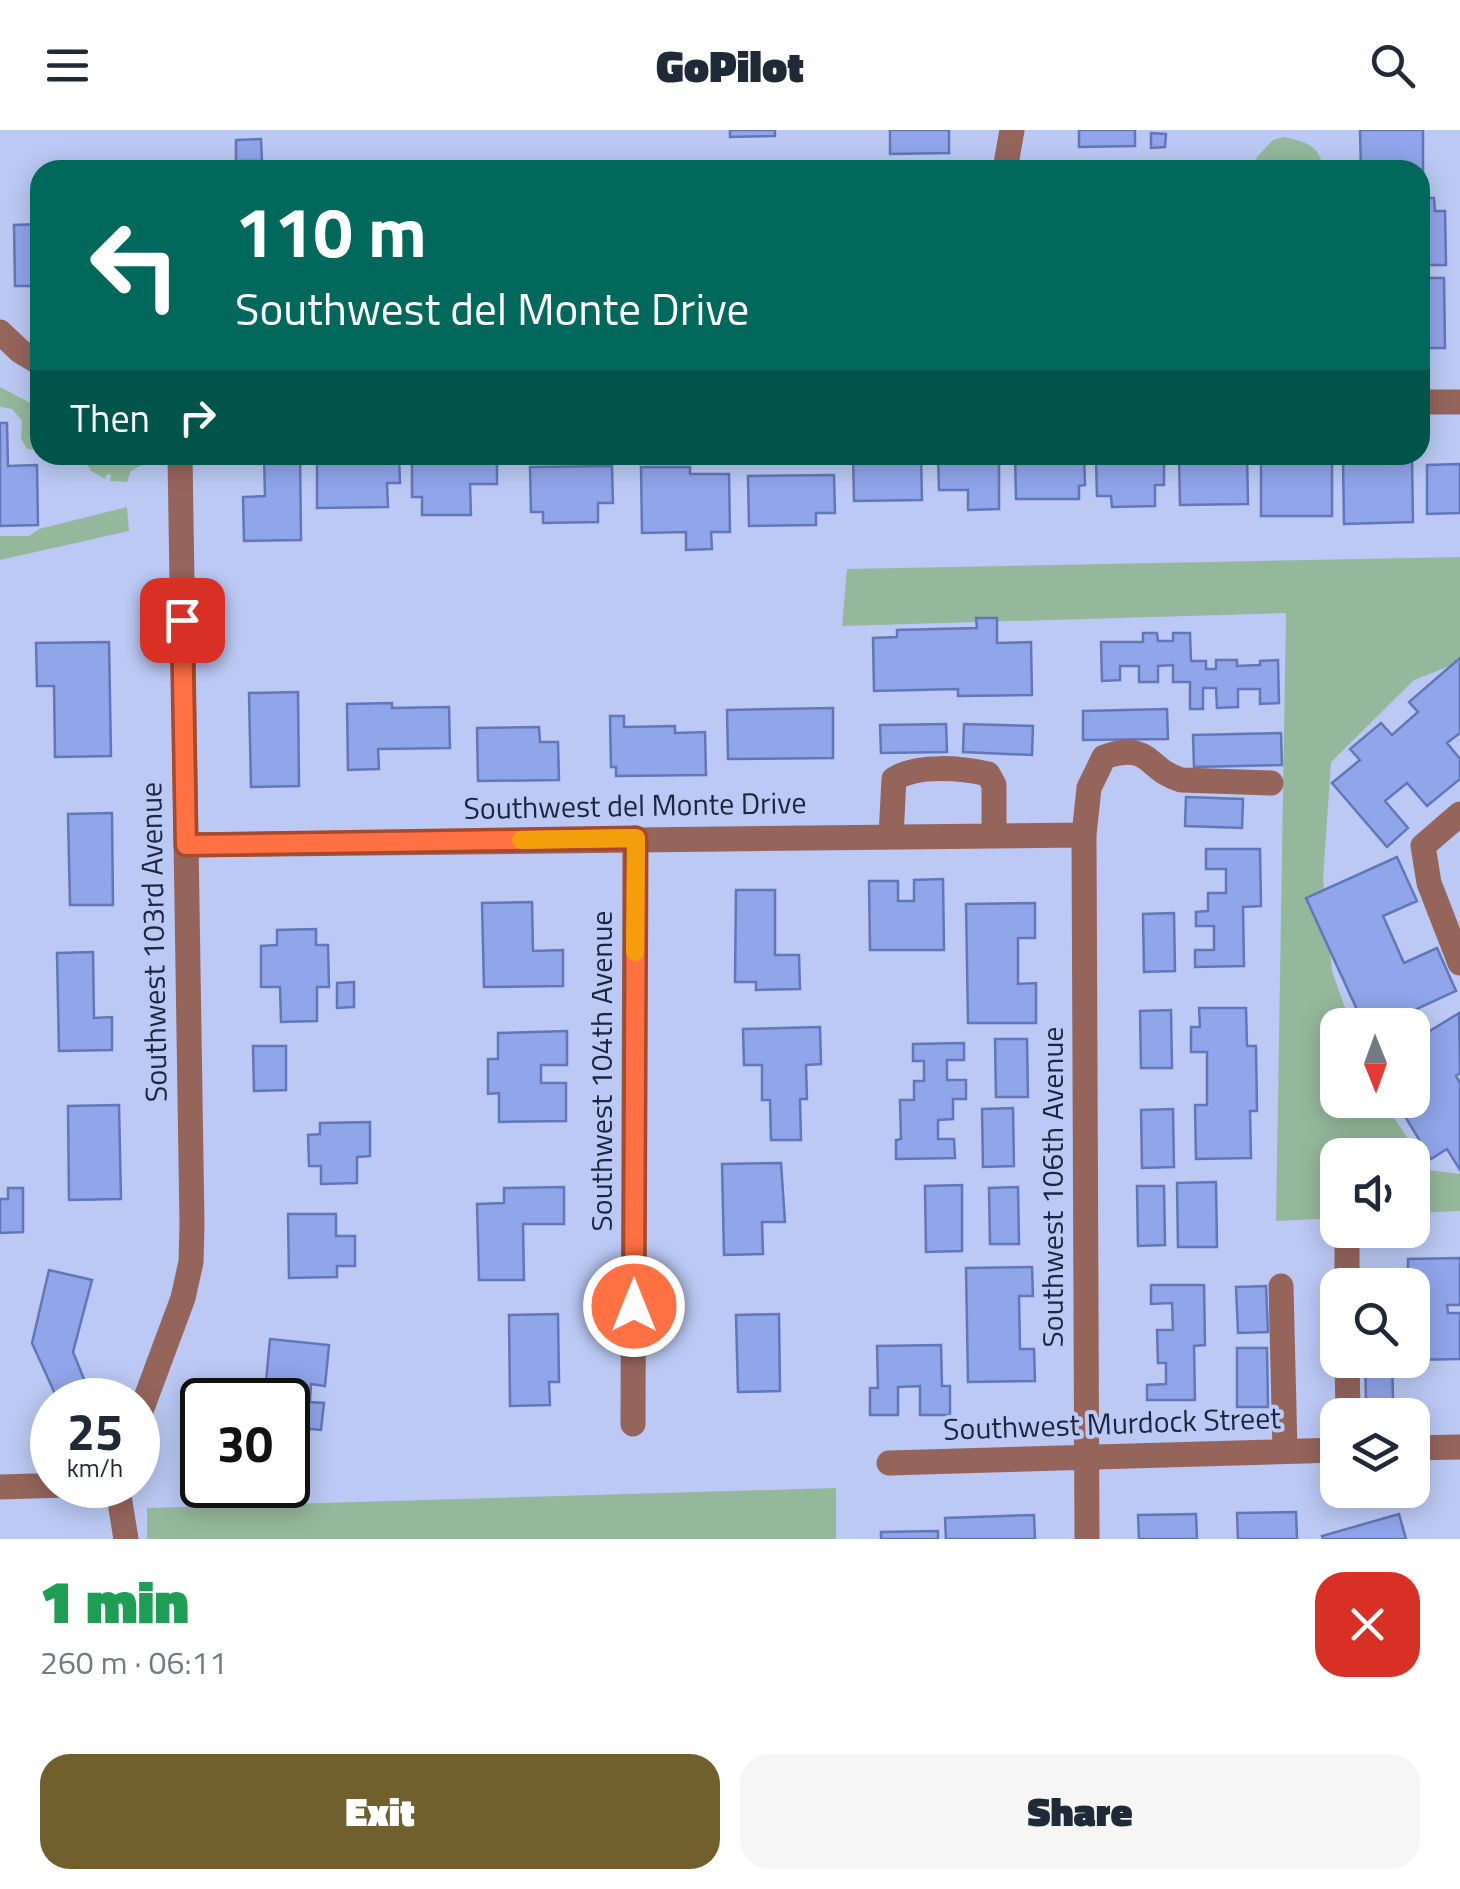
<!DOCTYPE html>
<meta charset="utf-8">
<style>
:root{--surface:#fff;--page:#f6f6f7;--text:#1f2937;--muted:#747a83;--accent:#71602e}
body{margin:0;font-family:"Titillium Web",sans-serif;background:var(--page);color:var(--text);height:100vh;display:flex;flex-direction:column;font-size:38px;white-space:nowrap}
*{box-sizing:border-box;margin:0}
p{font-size:32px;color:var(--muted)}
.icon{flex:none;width:55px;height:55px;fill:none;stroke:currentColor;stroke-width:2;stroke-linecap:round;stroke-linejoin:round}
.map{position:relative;height:1409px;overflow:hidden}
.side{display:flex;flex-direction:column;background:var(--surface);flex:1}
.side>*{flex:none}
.banner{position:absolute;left:30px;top:30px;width:1400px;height:305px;border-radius:30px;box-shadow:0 5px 25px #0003;background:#00695c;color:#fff;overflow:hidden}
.needle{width:65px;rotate:179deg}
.fabs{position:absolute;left:1320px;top:878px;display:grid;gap:20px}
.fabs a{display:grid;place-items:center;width:110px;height:110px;border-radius:20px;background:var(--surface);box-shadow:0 5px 25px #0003;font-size:50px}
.speed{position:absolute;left:30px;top:1248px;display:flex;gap:20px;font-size:50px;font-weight:700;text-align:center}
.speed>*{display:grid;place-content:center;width:130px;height:130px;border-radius:50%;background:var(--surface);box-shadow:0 5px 25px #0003;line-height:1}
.speed small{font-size:25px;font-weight:400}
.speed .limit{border:5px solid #111;border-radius:15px;background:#fff;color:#111}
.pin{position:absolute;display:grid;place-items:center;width:85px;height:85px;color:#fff;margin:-42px;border-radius:20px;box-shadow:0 5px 15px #0006}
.me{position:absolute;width:110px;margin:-55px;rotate:0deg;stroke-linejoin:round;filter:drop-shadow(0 0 8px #0008)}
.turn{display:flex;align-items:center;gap:35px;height:210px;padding:0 40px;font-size:45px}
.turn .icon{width:130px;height:130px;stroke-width:2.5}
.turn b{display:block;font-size:70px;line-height:85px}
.then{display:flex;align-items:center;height:95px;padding:0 40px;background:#0003;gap:20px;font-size:38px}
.round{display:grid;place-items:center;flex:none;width:105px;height:105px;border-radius:30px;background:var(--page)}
.head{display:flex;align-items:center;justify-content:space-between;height:170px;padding:0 40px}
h1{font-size:60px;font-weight:800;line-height:75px;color:#1e9e55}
.action{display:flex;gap:20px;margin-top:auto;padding:20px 40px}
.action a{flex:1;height:115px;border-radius:30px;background:var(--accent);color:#fff;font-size:40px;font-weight:800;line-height:115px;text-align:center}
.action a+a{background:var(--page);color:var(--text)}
header{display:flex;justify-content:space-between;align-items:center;height:130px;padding:0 40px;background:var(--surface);font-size:45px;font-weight:800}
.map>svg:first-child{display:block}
.green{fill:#95b89c}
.building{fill:#90a5ea;stroke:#6376b7;stroke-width:2.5}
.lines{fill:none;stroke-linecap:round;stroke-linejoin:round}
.minor{stroke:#95655c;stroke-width:25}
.route-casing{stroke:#a6492c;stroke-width:25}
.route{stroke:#ff7043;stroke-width:18}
.slow{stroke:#f59e0b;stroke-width:18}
.labels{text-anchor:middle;stroke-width:8;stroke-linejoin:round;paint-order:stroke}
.street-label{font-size:30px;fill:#1d2540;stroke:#bbc9f4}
</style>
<header><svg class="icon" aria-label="menu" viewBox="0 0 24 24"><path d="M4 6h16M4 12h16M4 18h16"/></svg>GoPilot<svg class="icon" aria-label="search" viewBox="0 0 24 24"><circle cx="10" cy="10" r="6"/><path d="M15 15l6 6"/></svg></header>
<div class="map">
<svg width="1460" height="1409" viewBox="0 0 1460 1409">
<rect width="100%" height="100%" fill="#bbc9f4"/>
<!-- green -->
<path class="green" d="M1284 7C1305 12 1321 15 1323 40H1282L1255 29 1273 10Z
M0 257 40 278V320L27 319 21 308 22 291 12 279 0 277Z
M85 325H151L152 329 131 341 127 352 110 351 111 345 107 344 105 349 91 341 82 327Z
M127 377 129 401 0 430V406H29L39 399Z
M1460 427V532L1414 550 1331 632 1323 749 1332 841 1351 895H1338V970H1382L1429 1040 1460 1044V1081L1413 1083 1412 1025H1338L1337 1088 1276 1091 1286 483 842 496 847 439Z
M836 1358V1409H147V1378Z"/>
<!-- building -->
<path class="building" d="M730 0H775V6L730 7Z
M890 0H949V23L890 24Z
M1079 0H1135V16L1079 17Z
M1360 0H1423V48H1420V40H1361Z
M1151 3 1166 4 1165 17 1151 18Z
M261 9 262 31H236V10Z
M1420 68H1434L1435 81H1445L1446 135H1420Z
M40 94V156H15L14 95Z
M1420 148H1444L1445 218H1420Z
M0 293H7L8 336 37 335 38 395 0 396Z
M264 325H300L301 410 244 411 243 367 265 366Z
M358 325H399L400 353H387L388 377 317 378V330L358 329Z
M443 325H497V354H470L471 385H422V367H412V329H443Z
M853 325H921L922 370 854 371Z
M938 325H999V379L968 380V360H939Z
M1015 325H1084L1085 355 1079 356V369H1016Z
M1111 325H1164V355H1155V376L1112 377 1111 366H1097L1096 331H1111Z
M1179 325H1247L1248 374 1180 375Z
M1332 325V386H1261V326Z
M1412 330 1413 392 1344 394 1343 331Z
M1460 334V383L1427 384V335Z
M612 336 613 373H598V392L543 393V382H531L530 337Z
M641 337H690V344H729L730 402H711L712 419 686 420V402L642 403Z
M834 345 835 383H816V395L749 396 748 346Z
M976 488H997V513L1031 512 1032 565 958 566V559L874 561 873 508 897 507V500L977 498Z
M1143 503H1157L1158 511H1173V503H1190L1191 531H1206V539H1216V530H1237V536L1260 535V531L1278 530 1279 573 1260 574V559H1238V577L1217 578 1216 558H1203V579H1190V552H1173V535L1158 536V552H1139V536H1120V550L1102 551 1101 512H1143Z
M109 512 111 626 55 627 54 556H37L36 513Z
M1460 528V603L1447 613 1460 629V649L1427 676 1407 653 1385 671 1408 698 1387 717 1332 653 1360 630 1350 619 1381 593 1392 605 1418 582 1409 572Z
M298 562 299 656 251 657 249 563Z
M392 573V578L449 577 450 618 378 619 379 639 348 640 347 574Z
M833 578V628L728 629 727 580Z
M1167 579 1168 609 1083 610V581Z
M610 586H624V597L675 596V603L705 602 706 645 616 646V637H611Z
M946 594 947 622 881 623 880 595Z
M964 594 1033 596 1032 625 963 622Z
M539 597 540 612H558L559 650 478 651 477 598Z
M1281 603 1282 635 1194 637 1193 605Z
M1186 667 1243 669 1242 698 1185 696Z
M112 683 113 775H70L68 684Z
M1206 719H1260L1261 776 1243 777 1244 836 1195 837V820H1214V796H1196V782L1208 781V763H1226V739H1206Z
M1397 727 1417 771 1383 786 1404 833 1437 818 1456 861 1382 895H1364L1306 768Z
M943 749 944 820H870L869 751H898V771H914V750Z
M736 760H775V825H799L800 859 756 860V852H735Z
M532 772 533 821 563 820V856L484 857 482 773Z
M1035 773V808H1018V854L1036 853V893H968L966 774Z
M1174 783 1175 841 1144 842 1143 784Z
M316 799V815H328L329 857H317V891L281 892 280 857H261V816L277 815V800Z
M93 822 94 888 112 887V920L59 921 57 823Z
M354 852V877L337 878V853Z
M1199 878H1246L1247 916H1256L1257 981H1250L1251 1028 1196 1029 1195 975H1207V922H1191V897H1200Z
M1171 880 1172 938H1141L1140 881Z
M1459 883 1460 943 1456 946 1460 953V1040L1447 1019 1431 1029 1395 970H1412V912Z
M820 897 821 934 806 935 807 969H800L801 1010H771L770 970H762V935H744L743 899Z
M567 901V935H541V953H566V991L499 992V963L488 964V929H498V903Z
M995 909H1027L1028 967H996Z
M964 913V930H947V950H966V969H953V989L938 990V1009H954L955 1028 896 1029V1010L901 1009 900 970H914V951H924V931H913V914Z
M253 916H286V960L254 961Z
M119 975 121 1069 69 1070 68 976Z
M1013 978 1014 1036 983 1037 982 979Z
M1173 979 1174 1037 1142 1038 1141 980Z
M370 992V1026L357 1027V1053L321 1054V1036H309L308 1005 320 1004V993Z
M781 1033 785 1092H762L763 1124 724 1125 722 1034Z
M1216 1052 1217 1117H1178L1177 1053Z
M962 1055V1121L926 1122 925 1056Z
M1137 1056H1164L1165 1115 1138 1116Z
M564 1057V1094H523L524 1150H479L477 1074 504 1073V1058Z
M1018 1057 1019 1114H990L989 1058Z
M8 1058H23V1102L0 1103V1069H8Z
M288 1084H336V1106H355V1136H337V1147L289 1148Z
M1460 1128V1175H1447L1448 1183H1460V1229L1412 1230V1184H1427L1426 1170H1412V1155H1408V1129Z
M1032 1137 1033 1166H1019L1020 1219H1034L1035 1251 968 1252 966 1138Z
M49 1140 92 1150 73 1222 86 1254 56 1266 32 1213Z
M1151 1155H1204L1205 1215 1194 1216 1195 1270H1147V1255L1166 1254V1233H1158L1157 1200H1173L1172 1173 1151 1174Z
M1266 1156 1268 1202 1238 1203 1236 1157Z
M558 1184 559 1252H549L550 1275 510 1276 509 1185Z
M779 1184 780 1261 738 1262 736 1185Z
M270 1209 329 1215 325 1256 311 1254 310 1272 324 1273 321 1300 288 1297V1270H275L276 1264 265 1262Z
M941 1215 942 1256H950V1285H920V1256L898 1257V1285H870V1258H878L877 1216Z
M1237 1218H1267L1268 1277H1237Z
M1365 1230H1392L1393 1269 1366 1270Z
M1296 1382 1297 1409H1238L1237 1383Z
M1196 1384 1197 1409H1139L1138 1385Z
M1399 1384 1406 1409H1323L1322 1406Z
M1034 1385 1035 1409H946L945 1388Z
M938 1401V1409H881V1402Z"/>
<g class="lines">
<!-- minor -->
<path class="minor" d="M1005 40 1012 0
M0 202 20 221 40 233
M1420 272H1460
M1460 684 1423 716 1429 753 1460 833
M891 706 894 649C918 634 961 638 988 644L994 655V705
M186 715 1084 705
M1347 1100V1155
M1281 1156 1285 1321
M1347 1230 1348 1285
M138 1289 183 1168 191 1132 192 1095 180 325
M633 1294 635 708
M1412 1318 1460 1317
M889 1333 1338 1320
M69 1355 88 1356 119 1366
M122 1355 119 1366 126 1409
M0 1357 66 1355
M1087 1409 1084 705 1089 658 1104 627C1152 611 1146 640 1181 650L1271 653"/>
</g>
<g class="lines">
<!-- route casing -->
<g class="route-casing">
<path id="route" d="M182 490 186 715 636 708 634 1176"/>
</g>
<!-- route -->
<use href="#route" class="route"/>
<!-- slow -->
<path class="slow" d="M521 710 636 708 635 822"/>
</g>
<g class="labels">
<!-- street labels -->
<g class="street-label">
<text transform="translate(635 676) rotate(-1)" y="10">Southwest del Monte Drive</text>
<text transform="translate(154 812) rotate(-91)" y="10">Southwest 103rd Avenue</text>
<text transform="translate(602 941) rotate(-90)" y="10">Southwest 104th Avenue</text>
<text transform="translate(1053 1057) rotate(-90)" y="10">Southwest 106th Avenue</text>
<text transform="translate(1112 1294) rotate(-2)" y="10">Southwest Murdock Street</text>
</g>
</g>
</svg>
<div class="fabs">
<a><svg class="needle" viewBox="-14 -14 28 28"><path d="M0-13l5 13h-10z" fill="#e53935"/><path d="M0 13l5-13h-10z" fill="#747a83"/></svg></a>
<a><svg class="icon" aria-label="sound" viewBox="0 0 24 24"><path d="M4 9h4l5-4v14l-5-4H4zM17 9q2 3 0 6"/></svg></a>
<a><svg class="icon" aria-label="search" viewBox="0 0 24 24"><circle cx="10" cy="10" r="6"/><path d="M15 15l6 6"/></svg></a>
<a><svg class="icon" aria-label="layers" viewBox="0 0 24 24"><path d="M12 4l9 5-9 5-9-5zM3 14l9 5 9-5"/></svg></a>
</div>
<div class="speed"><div>25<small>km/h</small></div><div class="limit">30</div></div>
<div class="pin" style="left:182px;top:490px;background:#d93025"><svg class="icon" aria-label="arrive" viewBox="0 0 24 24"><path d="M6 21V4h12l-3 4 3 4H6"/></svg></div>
<svg class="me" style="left:634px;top:1176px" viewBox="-20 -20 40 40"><circle r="17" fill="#ff7043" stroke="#fff" stroke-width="3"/><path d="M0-11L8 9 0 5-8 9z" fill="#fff"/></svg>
<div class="banner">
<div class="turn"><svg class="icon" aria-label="left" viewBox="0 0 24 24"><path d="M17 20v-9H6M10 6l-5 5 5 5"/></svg><div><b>110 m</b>Southwest del Monte Drive</div></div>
<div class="then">Then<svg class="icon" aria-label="right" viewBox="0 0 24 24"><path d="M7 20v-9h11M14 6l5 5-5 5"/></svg></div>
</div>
</div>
<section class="side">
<div class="head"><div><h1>1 min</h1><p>260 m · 06:11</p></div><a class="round" style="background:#d93025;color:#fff"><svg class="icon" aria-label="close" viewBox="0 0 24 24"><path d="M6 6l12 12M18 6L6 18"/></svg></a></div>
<div class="action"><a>Exit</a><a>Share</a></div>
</section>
